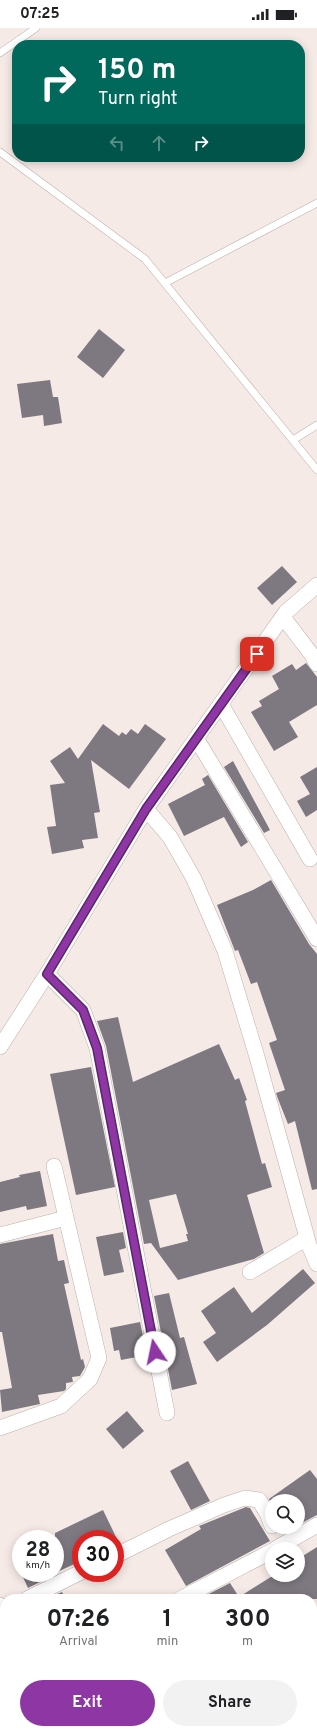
<!DOCTYPE html>
<style>
:root{--surface:#fff;--page:#f2f2f2;--text:#202124;--muted:#757577;--accent:#8e37a4}
body{margin:0;font-family:Overpass,sans-serif;background:var(--page);color:var(--text);height:100vh;display:flex;flex-direction:column;font-size:15px;white-space:nowrap}
*{box-sizing:border-box;margin:0}
p{font-size:13px;color:var(--muted)}
.icon{flex:none;width:22px;height:22px;fill:none;stroke:currentColor;stroke-width:2;stroke-linecap:round;stroke-linejoin:round}
.map{position:relative;flex:1;overflow:hidden}
.panel{position:absolute;left:0px;top:1566px;width:317px;height:140px;display:flex;flex-direction:column;background:var(--surface);border-radius:16px 16px 0 0;box-shadow:0 2px 10px #0003}
.panel>*{flex:none}
.guide{position:absolute;left:12px;top:12px;width:293px;height:122px;border-radius:16px;box-shadow:0 2px 10px #0003;background:#00695c;color:#fff;overflow:hidden}
.fabs{position:absolute;left:265px;top:1466px;display:grid;gap:8px}
.fabs a{display:grid;place-items:center;width:40px;height:40px;border-radius:50%;background:var(--surface);box-shadow:0 2px 10px #0003;font-size:20px}
.speed{position:absolute;left:12px;top:1502px;display:flex;gap:8px;font-size:20px;font-weight:700;text-align:center}
.speed>*{display:grid;place-content:center;width:52px;height:52px;border-radius:50%;background:var(--surface);box-shadow:0 2px 10px #0003;line-height:1}
.speed small{font-size:10px;font-weight:400}
.speed .limit{border:6px solid #d22;background:#fff;color:#111}
.pin{position:absolute;display:grid;place-items:center;width:34px;height:34px;color:#fff;margin:-17px;border-radius:8px;box-shadow:0 2px 6px #0006}
.me{position:absolute;width:44px;margin:-22px;rotate:349deg;stroke-linejoin:round;filter:drop-shadow(0 0 3px #0008)}
.turn{display:flex;align-items:center;gap:14px;height:84px;padding:0 20px;font-size:18px}
.turn .icon{width:52px;height:52px;stroke-width:2.5}
.turn b{display:block;font-size:28px;line-height:34px}
.lanes{display:flex;align-items:center;height:38px;padding:0 20px;background:#0003;justify-content:center;gap:20px;direction:ltr}
.lanes .off{opacity:.35}
.eta{display:flex;justify-content:space-evenly;align-items:center;height:68px;text-align:center}
.eta b{font-size:24px;font-weight:700;line-height:28px}
.primary-button{display:flex;gap:8px;margin-top:auto;padding:8px 20px}
.primary-button a{flex:1;height:46px;border-radius:24px;background:var(--accent);color:#fff;font-size:16px;font-weight:700;line-height:46px;text-align:center}
.primary-button a+a{background:var(--page);color:var(--text)}
.status{display:flex;justify-content:space-between;align-items:center;height:28px;padding:0 20px;background:var(--surface);direction:ltr}
.status svg{height:11px;fill:currentColor}
.map>svg:first-child{display:block}
.building{fill:#7e7880;fill-rule:evenodd}
.lines{fill:none;stroke-linecap:round;stroke-linejoin:round}
.service-casing{stroke:#bab0ac;stroke-width:8}
.minor-casing{stroke:#bab0ac;stroke-width:16}
.service{stroke:#fff;stroke-width:7}
.minor{stroke:#fff;stroke-width:15}
.route-casing{stroke:#5c246b;stroke-width:10}
.route{stroke:#8e37a4;stroke-width:7}
</style>
<div class="status"><b>07:25</b><svg viewBox="0 0 49 12"><path d="M0 12V9h3v3zM5 12V6h3v6zM10 12V3h3v9zM15 12V0h3v12zM26 1h20v11H26zM47 4h2v5h-2z"/></svg></div>
<div class="map">
<svg width="317" height="1706" viewBox="0 0 317 1706">
<rect width="100%" height="100%" fill="#f5eae6"/>
<!-- building -->
<path class="building" d="M99 301 125 322 103 350 77 329Z
M50 352 53 369H58L62 395 44 398 43 387 22 390 17 356Z
M282 538 297 554 272 577 257 560Z
M306 635 317 649V677L289 694 298 709 274 723 251 684 262 678 259 673 279 661 272 648 292 636 296 642Z
M103 696 119 708 122 704 126 707 131 701 138 706 145 696 166 711 129 761 91 732 100 784 94 785 98 810 82 812 84 820 52 826 47 799 56 798 50 757 65 755 50 733 70 719 78 731Z
M233 733 270 802 264 805 224 739Z
M317 739V782L306 789 297 773 310 766 300 749Z
M208 747 248 814 241 819 224 789 184 808 168 776 205 757 202 751Z
M271 852 309 916 317 926V1161L312 1162 295 1093 288 1096 278 1071 276 1065 285 1062 269 1015 277 1012 257 954 251 956 238 922 235 923 217 877 253 862Z
M118 989 133 1054 219 1016 235 1052 239 1050 247 1072 245 1073 262 1136 265 1135 272 1159 247 1167 264 1225 254 1231 178 1252 151 1215 144 1216 106 1018 97 993ZM176 1166 188 1206H186L188 1213 160 1220 149 1172Z
M91 1039 115 1159 76 1167 50 1046Z
M40 1143 47 1178 27 1182 26 1178 0 1184V1154L20 1149 19 1147Z
M123 1204 126 1220 119 1222 124 1244 104 1248 96 1209Z
M53 1206 58 1233 64 1232 69 1255 64 1256 81 1332 83 1331 85 1339 80 1348 72 1349 73 1354 66 1355V1361L64 1363 38 1367 40 1376 2 1384 0 1362 12 1360 2 1304H0V1216Z
M303 1241 315 1255 267 1297 217 1334 203 1314 216 1305 201 1283 234 1259 252 1285Z
M169 1265 180 1310 184 1309 197 1356 172 1362 154 1268Z
M140 1294 147 1327 121 1332 119 1322 114 1323 110 1300Z
M127 1383 144 1403 123 1421 106 1401Z
M188 1433 210 1473 191 1482 170 1443Z
M310 1442 317 1451V1487L298 1497V1473H270L269 1471Z
M246 1479 250 1480 270 1513 186 1558 165 1522 201 1501 199 1498Z
M103 1482 117 1511H81V1533L55 1545V1505Z
M317 1519V1571H199L230 1555 239 1569 274 1547H298V1531Z
M21 1545H53L54 1547 28 1560Z
M62 1564 66 1571H47Z"/>
<g class="lines">
<!-- service casing -->
<g class="service-casing">
<path id="service" d="M0 25 36 0
M0 124 145 231 317 442
M165 255 317 175
M293 412 317 397
M102 1706 111 1701"/>
</g>
<!-- minor casing -->
<g class="minor-casing">
<path id="minor" d="M283 589 312 627 317 636
M221 676 310 831
M196 710 317 911
M146 781 170 809 194 851 225 923 257 1029 309 1217 317 1236
M47 946 83 982 97 1020 167 1385
M0 1019 47 946 146 781 286 584 317 557
M0 1207 66 1190
M250 1244 307 1210
M0 1400 61 1378 90 1351 99 1330 54 1138
M275 1521 317 1497
M115 1528 169 1501 224 1477 245 1470 259 1472 267 1485 272 1498
M27 1571 81 1544
M180 1571 272 1523
M0 1577 5 1587
M312 1628 317 1625
M312 1681 317 1690
M55 1701 57 1706"/>
</g>
<!-- service -->
<use href="#service" class="service"/>
<!-- minor -->
<use href="#minor" class="minor"/>
</g>
<g class="lines">
<!-- route casing -->
<g class="route-casing">
<path id="route" d="M155 1324 97 1020 83 982 47 946 146 781 257 626"/>
</g>
<!-- route -->
<use href="#route" class="route"/>
</g>
</svg>
<div class="fabs">
<a><svg class="icon" aria-label="search" viewBox="0 0 24 24"><circle cx="10" cy="10" r="6"/><path d="M15 15l6 6"/></svg></a>
<a><svg class="icon" aria-label="layers" viewBox="0 0 24 24"><path d="M12 4l9 5-9 5-9-5zM3 14l9 5 9-5"/></svg></a>
</div>
<div class="speed"><div>28<small>km/h</small></div><div class="limit">30</div></div>
<div class="pin" style="left:257px;top:626px;background:#d93025"><svg class="icon" aria-label="arrive" viewBox="0 0 24 24"><path d="M6 21V4h12l-3 4 3 4H6"/></svg></div>
<svg class="me" style="left:155px;top:1324px" viewBox="-20 -20 40 40"><circle r="19" fill="#fff"/><path d="M0-13L10 11 0 6-10 11z" fill="#8e37a4"/></svg>
<div class="guide">
<div class="turn"><svg class="icon" aria-label="right" viewBox="0 0 24 24"><path d="M7 20v-9h11M14 6l5 5-5 5"/></svg><div><b>150 m</b>Turn right</div></div>
<div class="lanes"><svg class="icon off" aria-label="left" viewBox="0 0 24 24"><path d="M17 20v-9H6M10 6l-5 5 5 5"/></svg><svg class="icon off" aria-label="ahead" viewBox="0 0 24 24"><path d="M12 20V5M6 11l6-6 6 6"/></svg><svg class="icon" aria-label="right" viewBox="0 0 24 24"><path d="M7 20v-9h11M14 6l5 5-5 5"/></svg></div>
</div>
<section class="panel">
<div class="eta">
<div><b>07:26</b><p>Arrival</p></div>
<div><b>1</b><p>min</p></div>
<div><b>300</b><p>m</p></div>
</div>
<div class="primary-button"><a>Exit</a><a>Share</a></div>
</section>
</div>
